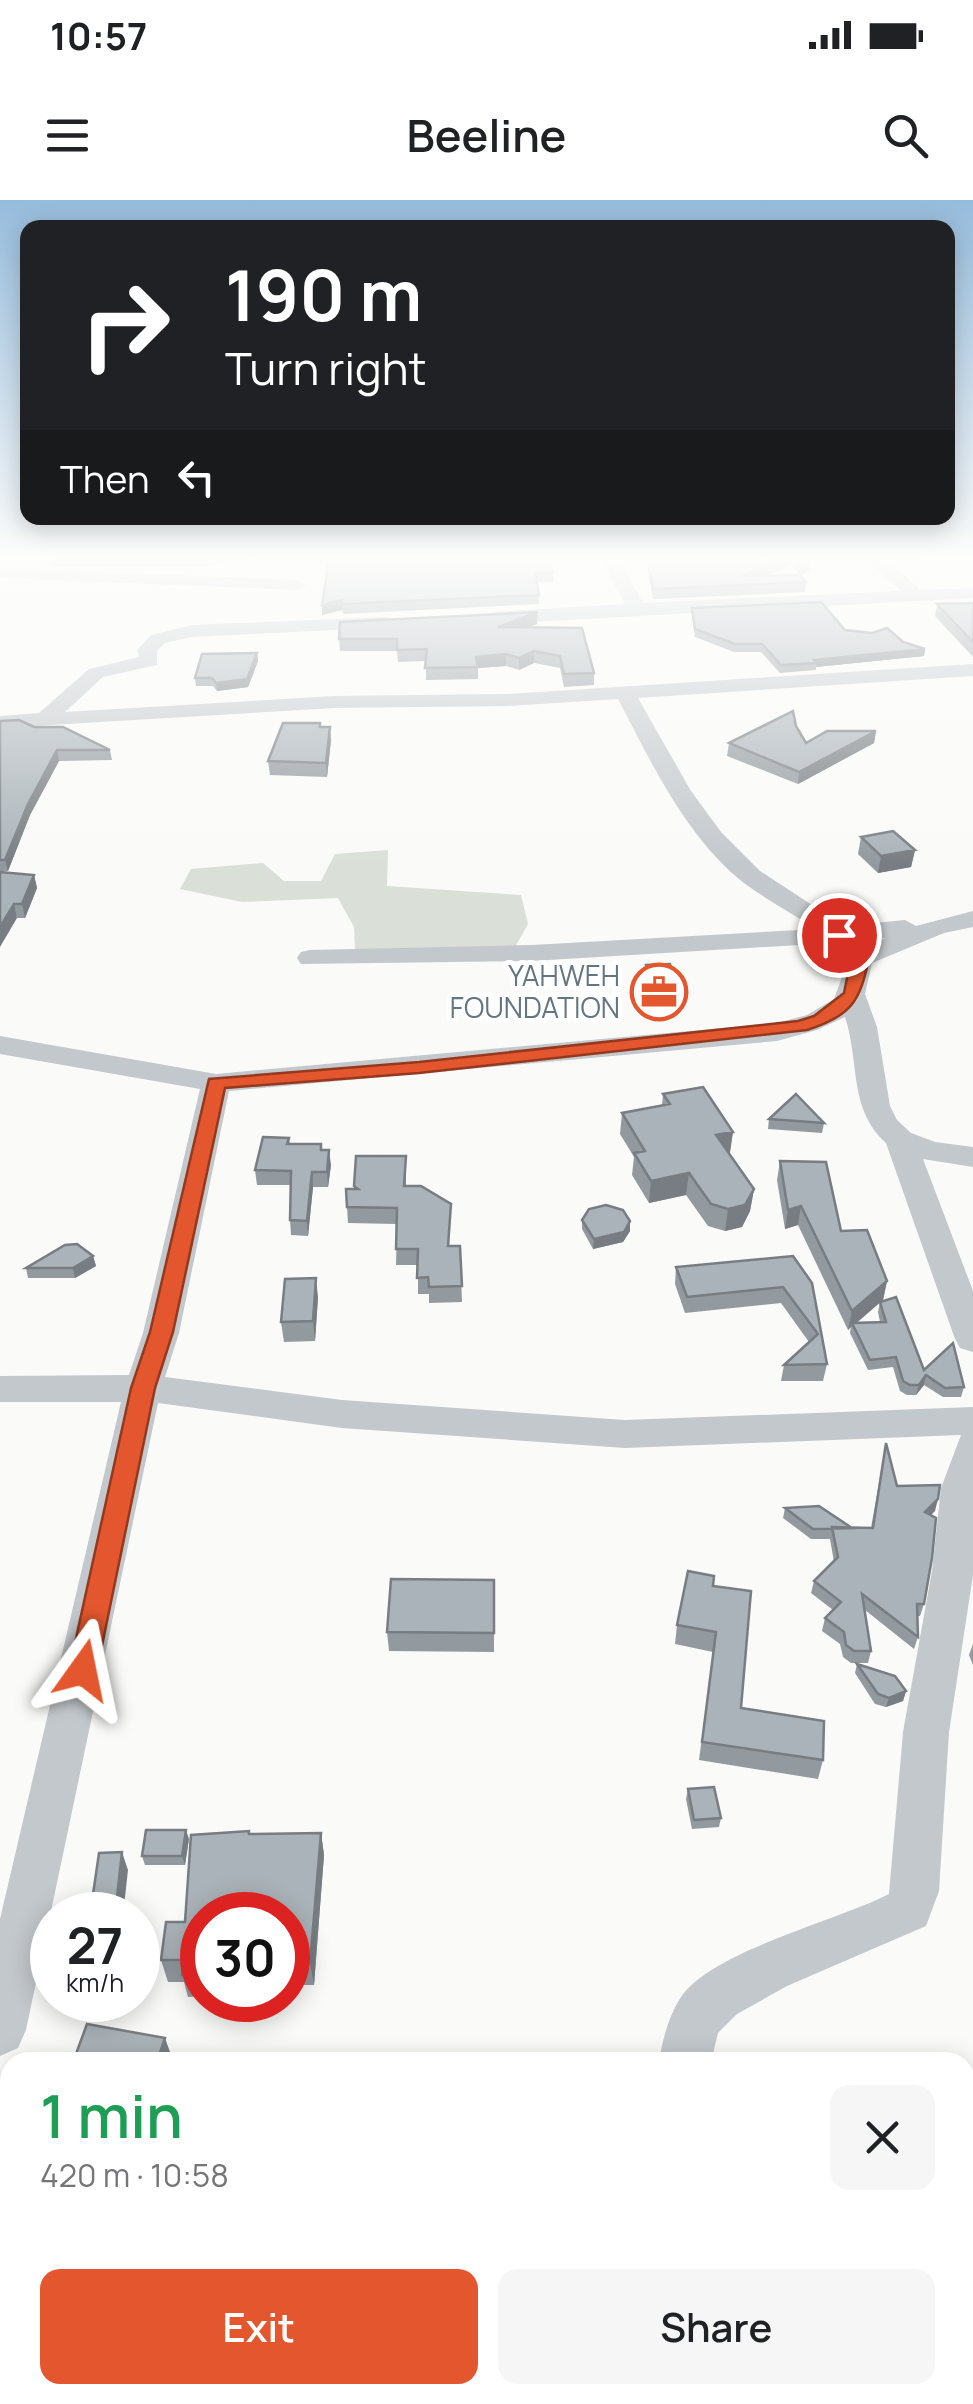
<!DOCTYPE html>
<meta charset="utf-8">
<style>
:root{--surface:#fff;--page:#f6f6f6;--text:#202124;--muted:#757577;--accent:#e4572e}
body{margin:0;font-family:Manrope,sans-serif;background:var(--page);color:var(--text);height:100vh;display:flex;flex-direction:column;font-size:38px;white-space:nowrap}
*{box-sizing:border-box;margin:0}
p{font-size:32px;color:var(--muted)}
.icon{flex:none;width:55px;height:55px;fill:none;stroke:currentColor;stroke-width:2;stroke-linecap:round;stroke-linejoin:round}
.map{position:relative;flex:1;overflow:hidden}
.details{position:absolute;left:0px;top:1852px;width:975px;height:352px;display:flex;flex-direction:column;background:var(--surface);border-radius:30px 30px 0 0;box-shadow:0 5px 25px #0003}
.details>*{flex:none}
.top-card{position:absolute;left:20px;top:20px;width:935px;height:305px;border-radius:20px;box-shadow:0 5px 25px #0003;background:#202124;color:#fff;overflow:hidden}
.speed{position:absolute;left:30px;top:1692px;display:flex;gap:20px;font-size:50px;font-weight:700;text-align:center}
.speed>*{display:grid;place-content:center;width:130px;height:130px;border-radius:50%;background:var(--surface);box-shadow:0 5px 25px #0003;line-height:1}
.speed small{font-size:25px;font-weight:400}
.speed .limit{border:15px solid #d22;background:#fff;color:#111}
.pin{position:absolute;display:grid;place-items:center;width:85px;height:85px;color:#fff;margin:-42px;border:5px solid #fff;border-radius:50%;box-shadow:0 2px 10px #0007}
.me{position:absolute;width:110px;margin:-55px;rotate:12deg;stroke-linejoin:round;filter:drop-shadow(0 0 8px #0008)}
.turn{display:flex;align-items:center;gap:35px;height:210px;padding:0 40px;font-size:45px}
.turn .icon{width:130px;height:130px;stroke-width:2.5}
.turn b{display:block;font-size:70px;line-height:85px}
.then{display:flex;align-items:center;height:95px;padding:0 40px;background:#0003;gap:20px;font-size:38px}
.round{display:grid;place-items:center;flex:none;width:105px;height:105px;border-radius:20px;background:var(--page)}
.summary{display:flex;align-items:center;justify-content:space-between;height:170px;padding:0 40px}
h1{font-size:60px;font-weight:600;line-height:75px;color:#1e9e55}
.button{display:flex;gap:20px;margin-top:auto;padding:20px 40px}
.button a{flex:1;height:115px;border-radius:20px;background:var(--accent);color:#fff;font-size:40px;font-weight:600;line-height:115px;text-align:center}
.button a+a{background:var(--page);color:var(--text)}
.status{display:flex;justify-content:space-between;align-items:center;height:70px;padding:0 50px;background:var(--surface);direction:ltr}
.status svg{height:28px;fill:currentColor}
header{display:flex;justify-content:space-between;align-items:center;height:130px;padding:0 40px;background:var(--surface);font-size:45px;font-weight:600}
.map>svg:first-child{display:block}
.green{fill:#dadfd7}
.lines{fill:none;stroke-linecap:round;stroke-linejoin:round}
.street{fill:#c3c8cc;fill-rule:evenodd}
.wall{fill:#929a9f;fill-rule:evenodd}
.shaded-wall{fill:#777d82}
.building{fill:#aab3b9;stroke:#777d82;stroke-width:2.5}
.route{fill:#e4572e;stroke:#94391e;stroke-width:2.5}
.labels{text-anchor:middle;stroke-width:10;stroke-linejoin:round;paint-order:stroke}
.far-poi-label{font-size:28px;fill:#657683;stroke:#fff;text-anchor:end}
</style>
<div class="status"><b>10:57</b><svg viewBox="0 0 49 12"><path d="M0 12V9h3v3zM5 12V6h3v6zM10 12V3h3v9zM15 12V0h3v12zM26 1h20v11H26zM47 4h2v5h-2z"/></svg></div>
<header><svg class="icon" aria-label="menu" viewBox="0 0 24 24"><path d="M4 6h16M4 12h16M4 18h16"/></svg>Beeline<svg class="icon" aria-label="search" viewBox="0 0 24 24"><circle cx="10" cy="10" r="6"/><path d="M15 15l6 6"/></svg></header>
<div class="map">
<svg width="973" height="2204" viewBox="0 0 973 2204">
<rect width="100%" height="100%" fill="#fafaf8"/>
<!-- green -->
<path class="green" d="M388 650 387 686 521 695 528 724 514 749 355 751 354 727 338 698 242 702 180 689 191 669 263 663 284 681H321L335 654Z"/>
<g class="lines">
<!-- street -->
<path class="street" d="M600 357H618L643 403 901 391 864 357H883L921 390 973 388V398L493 424 484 418 493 412 625 404Z
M0 368 297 380 306 385 297 390 0 378Z
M386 417 393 419V427L192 437 165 443 157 451V465L103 477 65 512 334 496 508 494 973 464V476L638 498 691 591 721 632 760 671 844 726 905 720 916 726 973 711V727L944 733 872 763 865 794 877 827 890 906 897 920 911 933 935 942 973 947V967L923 959 973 1091V1152L960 1148 955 1139 886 943C848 909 860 862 845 817L817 830 777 841 229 891 179 1133 165 1177 342 1200 625 1220 973 1207V1375L949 1532 939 1691 926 1726 787 1786 737 1814 718 1833 711 1862H659C662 1841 669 1815 681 1797 712 1751 837 1721 889 1694L903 1532 932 1371 941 1288 961 1235 625 1248 342 1228 158 1203 26 1830 18 1848 0 1856V1719L121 1202H0V1176L129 1175 143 1133 200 889 0 854V836L216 874 777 823 807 815 834 799 851 752 886 738 858 741 855 748 846 750 832 743 532 761 301 764 297 758 301 752 310 750 532 745 816 729C792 713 767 700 744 683 686 637 652 564 618 499L508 506 334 508 0 528V516L39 513 89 469 139 457 137 450 151 435 192 425Z
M0 1979H10V2035H0Z"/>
</g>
<!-- wall -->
<path class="wall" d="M50 357H242L214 366H51Z
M329 357 553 373V382H537L539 404 343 414 342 410 322 415V405Z
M665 357H808L809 371 800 376 806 382 805 392 653 399 648 373V364ZM792 365 800 376H765Z
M973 403V457L935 416 937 404Z
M692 408 845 430 903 442 925 449 924 456 816 467V470L780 473 761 452H734L695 437 692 416Z
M537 424 527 428 594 473V485L564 487 560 468 534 463 519 470 506 466 478 468V479L426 480V461L398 462 397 451H340L339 439Z
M257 453 258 461 248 487 217 491 213 486H196L195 478Z
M0 521 34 527 110 550 112 560 59 561 30 615 8 671H0Z
M796 526 806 543 876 531 874 543 798 584 727 556 729 543Z
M320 527 331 540 327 577 270 575 268 561Z
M861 637 915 650 911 667 878 673 858 654Z
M0 672 34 675 37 688 25 718H17Z
M646 765 678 790 676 809 651 810 644 783Z
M663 894 733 932 729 954 754 989 750 1011 742 1027 725 1031 708 1026 686 995 649 1003 632 975 634 957 620 934 622 913 662 906Z
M769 919 824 923 822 933 768 929Z
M289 938 290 944H321L322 950 331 965 328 987H313L308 1036 291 1035 290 1020V985H257L255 970Z
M356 956H406V986L451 1004 449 1046H460L462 1102 429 1103V1094H418V1065H396L397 1024 348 1023 347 1007 354 989Z
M780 961 841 1031 887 1081 883 1100 880 1102 924 1170 964 1187 961 1197H943L924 1185 916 1195H907L900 1191 893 1167 868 1170 850 1133 851 1127 848 1130 798 1025 785 1029 777 980ZM880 1102 878 1112 880 1122 856 1123Z
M582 1020 630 1031 623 1042 593 1049 582 1029Z
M93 1056 96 1066 75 1078H28L26 1068Z
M793 1056 827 1164 823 1181H781L784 1165 809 1142 781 1103 685 1113 675 1084 676 1067Z
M318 1097 315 1141 284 1142 281 1122Z
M886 1243 897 1286 935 1311 931 1315 924 1404 920 1416H917L918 1437 914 1449 865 1410 871 1451 868 1463H851L843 1457 840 1444 822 1431 825 1418 833 1410 811 1393 814 1381 834 1362 830 1339H811L783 1318 785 1308 852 1328H871Z
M494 1380V1452L389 1451 387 1432Z
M713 1386 741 1508 823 1560 818 1579 699 1560 713 1452 675 1444 677 1425Z
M973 1444V1465L969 1455Z
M857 1464 906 1491 903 1501 886 1507 875 1504 855 1473Z
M688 1589 721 1618 719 1627 692 1629 686 1599Z
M321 1633 324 1655 314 1785H288V1715H202V1796L188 1797 184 1782H168L161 1760 185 1722 250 1634Z
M189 1639 185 1665H145L142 1656Z
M685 2195H750L753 2199 751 2204H693Z"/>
<!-- shaded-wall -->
<path class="shaded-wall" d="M213 357H242L214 366Z
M789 357H793L792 365 741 386 742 376Z
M810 361 809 371 800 376 802 367Z
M342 400V410L322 415V405Z
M538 412 537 424 498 439V427Z
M925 449 924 456 816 467 817 463 814 460Z
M534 451V463L519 470V458Z
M257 453 258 461 248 487 217 491 216 483Z
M506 454V466L478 468 476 457Z
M330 527 331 540 327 577 326 563Z
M876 531 874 543 798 584 799 572Z
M57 550 59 561 30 615 8 671 5 660 28 604Z
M915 650 911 667 878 673 881 656Z
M34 675 37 688 25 718 22 704Z
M14 704 17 718 0 747V727Z
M733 932 730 953 714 957 716 935Z
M329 950 331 965 328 987 327 972Z
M312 972 313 987 308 1036 307 1021Z
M689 973 686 995 649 1003 651 981Z
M754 989 750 1011 742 1027 725 1031 728 1009Z
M801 1006 798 1025 785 1029 788 1010Z
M630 1021V1031L623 1042 593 1049 594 1039Z
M93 1056 96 1066 75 1078 73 1068Z
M316 1078 318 1097 315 1141 313 1121Z
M887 1081 883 1100 853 1126 852 1123 851 1127 848 1130 852 1111Z
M926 1175 924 1185 916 1195 919 1185Z
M938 1299 935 1311 921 1324 925 1312Z
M906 1491 903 1501 886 1507 889 1498Z
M186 1630 189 1639 185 1665 182 1656Z
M321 1633 324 1655 314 1785 310 1763Z
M122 1652 128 1670 123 1715H115Z
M165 1838 171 1855 168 1862H157Z
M103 2195H112L111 2204H102Z"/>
<!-- building -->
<path class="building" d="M329 357H548L553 373H535L539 395 342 404V400L322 405Z
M665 357H789L742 376 800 375 806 382 654 389 648 364Z
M794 357H808L810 361 802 367Z
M821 402 845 430 872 433 887 428 903 442 925 449 814 460 817 463 781 465 762 444H735L695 429 692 408Z
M973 403V442L937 404Z
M538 412 498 427 582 428 594 473 564 474 560 456 534 451 519 458 506 454 476 457 478 467 425 468 427 449 397 450V439H339L340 422Z
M257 453 247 479 216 483 212 478H195L202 454Z
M793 511 796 526 806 543 827 531H876L799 572 729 543Z
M19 520 34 527H63L110 550H57L28 604 5 660H0V521Z
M283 523H320V527H330L326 563 268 561Z
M893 631 915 650 881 656 861 637Z
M0 672 34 675 22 704H14L0 727Z
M670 764 678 790 653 791 646 765Z
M703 887 733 932 716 935 754 989 745 1005 728 1009 711 1004 689 973 651 981 634 953 645 951 622 913 670 904 663 894Z
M796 894 824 923 769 919Z
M263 937 289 938 287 944H321V950H329L327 972H312L307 1021 290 1020 291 971 255 970Z
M356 956H406L404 986H421L451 1004 448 1046H460L462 1086 429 1087 428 1077 417 1078 418 1049H396L397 1008 347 1007 346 989H358L354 986Z
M780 961 826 962 841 1031 867 1030 887 1081 852 1111 801 1006 788 1010Z
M606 1005 623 1010 630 1021 624 1032 594 1039 582 1020 589 1009Z
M77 1044 93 1056 73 1068H26L65 1045Z
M793 1056 812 1083 827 1164 784 1165 818 1134 783 1087 687 1097 676 1067Z
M316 1078 313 1121 281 1122 285 1079Z
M896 1097 924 1170 953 1143 964 1187 945 1188 926 1175 919 1185H910L903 1181 896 1157 870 1160 852 1123 886 1122 880 1102Z
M886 1243 897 1286 940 1285 938 1299 925 1312 936 1318 932 1358 924 1404H917L918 1437 862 1394 871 1451H854L846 1445 844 1432 825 1418 841 1402 814 1381 838 1357 832 1327 873 1328Z
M819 1306 852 1328 813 1329 785 1308Z
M688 1371 714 1376 713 1386 751 1391 741 1508 824 1521 823 1560 702 1542 716 1432 677 1425Z
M391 1379 494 1380V1433L387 1432Z
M857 1464 895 1476 906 1491 889 1498 878 1494Z
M714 1587 721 1618 694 1620 688 1589Z
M146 1630H186L182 1656H142Z
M249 1631V1634L321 1633 310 1763H288V1715H202V1774L182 1775 183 1760H161L166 1722H185L191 1635Z
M122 1652 115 1715H90L99 1653Z
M87 1824 165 1838 157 1862H73Z
M9 2186 10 2195H103L102 2204H6Z
M335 2195H383L382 2204H250L251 2196 334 2200Z
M693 2195H750L753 2199 749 2204H701Z
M772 2195H817L818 2204H775L769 2198Z"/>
<!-- sky -->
<linearGradient id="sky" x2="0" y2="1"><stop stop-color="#96bcdc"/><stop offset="0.54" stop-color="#fdfdfc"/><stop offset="1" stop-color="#fdfdfc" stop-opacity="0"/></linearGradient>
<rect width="973" height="666" fill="url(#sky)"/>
<!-- route -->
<path class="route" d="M839 730 845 731 869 758C860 802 851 816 807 830L419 873 225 888 173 1132 155 1188 97 1470 93 1478 83 1482 73 1478 69 1470 131 1188 150 1132 209 879 419 862 798 821 814 816 844 793 851 758 830 735Z"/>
<!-- icons -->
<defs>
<g id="office-ring" transform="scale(2.875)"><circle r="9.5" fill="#fff" stroke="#e4572e" stroke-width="1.5"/><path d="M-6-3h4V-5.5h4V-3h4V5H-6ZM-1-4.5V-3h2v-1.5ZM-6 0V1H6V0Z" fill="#e4572e"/></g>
</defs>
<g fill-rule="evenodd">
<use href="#office-ring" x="659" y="792"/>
</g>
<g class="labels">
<!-- far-poi labels -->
<g class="far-poi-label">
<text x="620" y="786">YAHWEH<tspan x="620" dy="32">FOUNDATION</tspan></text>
</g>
</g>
</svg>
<div class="speed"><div>27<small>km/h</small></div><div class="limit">30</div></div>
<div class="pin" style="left:839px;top:735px;background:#d93025"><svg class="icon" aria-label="arrive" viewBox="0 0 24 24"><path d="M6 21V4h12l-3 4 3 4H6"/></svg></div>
<svg class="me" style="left:83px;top:1470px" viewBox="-20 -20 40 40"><path d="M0-17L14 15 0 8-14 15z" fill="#e4572e" stroke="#fff" stroke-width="4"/></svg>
<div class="top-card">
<div class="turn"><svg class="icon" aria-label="right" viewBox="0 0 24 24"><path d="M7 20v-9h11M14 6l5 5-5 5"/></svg><div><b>190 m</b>Turn right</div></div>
<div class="then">Then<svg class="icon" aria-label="left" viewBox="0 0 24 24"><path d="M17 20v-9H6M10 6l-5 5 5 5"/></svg></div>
</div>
<section class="details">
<div class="summary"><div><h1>1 min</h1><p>420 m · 10:58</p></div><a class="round"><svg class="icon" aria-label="close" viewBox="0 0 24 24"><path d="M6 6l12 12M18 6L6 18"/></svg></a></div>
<div class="button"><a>Exit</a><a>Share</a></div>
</section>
</div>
